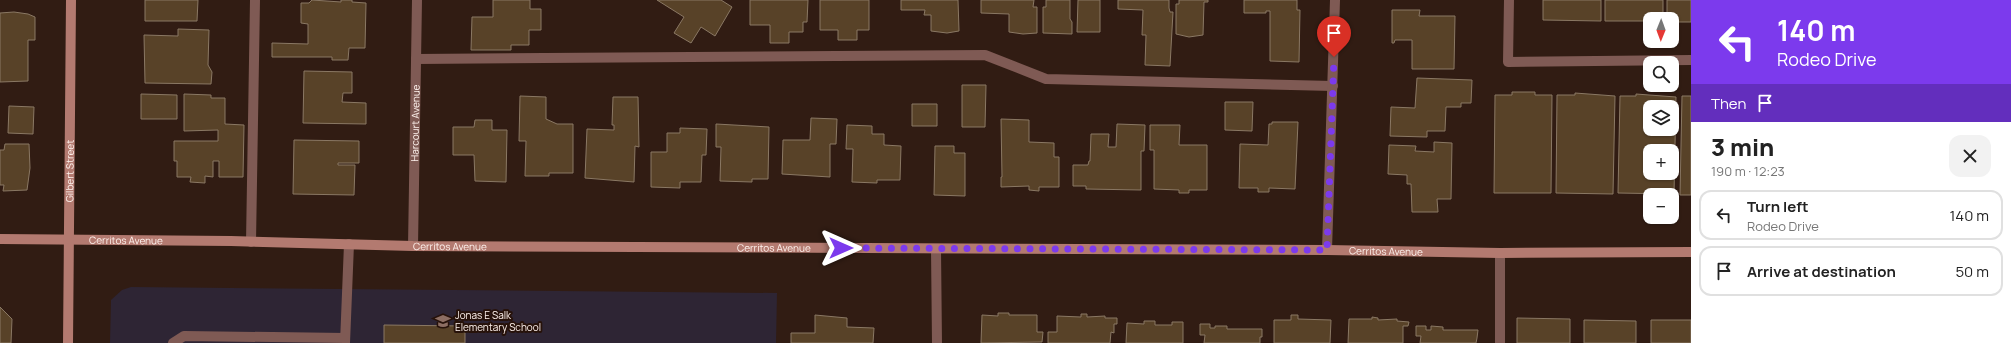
<!DOCTYPE html>
<meta charset="utf-8">
<style>
:root{--surface:#fff;--page:#f2f2f2;--text:#222;--muted:#767676;--line:#e0e0e0}
body{margin:0;font-family:Manrope,sans-serif;background:var(--page);color:var(--text);height:100vh;display:flex;flex-direction:column;font-size:15px;white-space:nowrap}
*{box-sizing:border-box;margin:0}
p{font-size:13px;color:var(--muted)}
.icon{flex:none;width:22px;height:22px;fill:none;stroke:currentColor;stroke-width:2;stroke-linecap:round;stroke-linejoin:round}
.map{position:relative;flex:1;overflow:hidden}
.drawer{display:flex;flex-direction:column;background:var(--surface);width:320px}
.drawer>*{flex:none}
.hud{background:#7c3aed;color:#fff;overflow:hidden}
.needle{width:26px;rotate:181deg}
.controls{position:absolute;left:1643px;top:12px;display:grid;gap:8px}
.controls a{display:grid;place-items:center;width:36px;height:36px;border-radius:8px;background:var(--surface);box-shadow:0 1px 3px #0004;font-size:20px}
.pin{position:absolute;display:grid;place-items:center;width:34px;height:34px;color:#fff;margin:-41px -17px;border-radius:50% 50% 50% 0;rotate:-45deg;box-shadow:0 0 4px #0007}
.pin .icon{rotate:45deg}
.me{position:absolute;width:44px;margin:-22px;rotate:90deg;stroke-linejoin:round;filter:drop-shadow(0 0 3px #0008)}
.turn{display:flex;align-items:center;gap:14px;height:84px;padding:0 20px;font-size:18px}
.turn .icon{width:52px;height:52px;stroke-width:2.5}
.turn b{display:block;font-size:28px;line-height:34px}
.then{display:flex;align-items:center;height:38px;padding:0 20px;background:#0003;gap:8px;font-size:15px}
.round{display:grid;place-items:center;flex:none;width:42px;height:42px;border-radius:12px;background:var(--page)}
.headline{display:flex;align-items:center;justify-content:space-between;height:68px;padding:0 20px}
h1{font-size:24px;font-weight:800;line-height:30px}
ul{padding:0;list-style:none}
li{display:flex;align-items:center;gap:12px;height:50px;margin:0 8px 6px;padding:0 12px;border:2px solid var(--line);border-radius:12px}
li div{flex:1}
li b{display:block;font-size:15px}
li em{font-style:normal}
main{display:flex;flex:1;min-height:0}
.map>svg:first-child{display:block}
.education{fill:#2e2534}
.building{fill:#584228;stroke:#8a7864;fill-rule:evenodd}
.lines{fill:none;stroke-linecap:round;stroke-linejoin:round}
.lane{stroke:#7f5a54;stroke-width:10}
.street{stroke:#7f5a54;stroke-width:10}
.secondary{stroke:#b37a70;stroke-width:10}
.route{stroke:#7c3aed;stroke-width:7;stroke-dasharray:0 12.6}
.labels{text-anchor:middle;stroke-width:4;stroke-linejoin:round;paint-order:stroke}
.street-label{font-size:10px;fill:#fef2ed;stroke:#27120a}
.poi-label{font-size:10px;fill:#fef2ed;stroke:#27120a;text-anchor:start}
</style>
<main>
<div class="map">
<svg width="1691" height="343" viewBox="0 0 1691 343">
<rect width="100%" height="100%" fill="#311c13"/>
<!-- education -->
<path class="education" d="M131 287 777 293 776 343H110L111 300 122 290Z"/>
<!-- building -->
<path class="building" d="M145 0H198L197 21H145Z
M312 0 341 2V0H352V2L366 3 365 48H349L348 60H332V57H272V43L308 44V24L301 23V3H309Z
M493 0H530V9H541V30H529V45H511V50H471L472 17H493Z
M657 0H721L732 7 715 36 701 27 691 43 674 33 684 17Z
M750 0H808L807 22H803V32H789V43H770V25H750Z
M820 0H869V30H857V40H838V30H820Z
M901 0H958L959 31 947 33 931 31V15H924L925 10H901Z
M981 0H1034L1033 7H1037V33L1023 34 1009 32V14L981 13Z
M1046 0H1070V19L1072 22V34L1043 33V7H1046Z
M1078 0H1100V32H1077Z
M1118 0H1169V8L1170 12H1173L1170 66 1145 65 1146 35H1142L1143 10 1118 9Z
M1179 0H1208V2H1204L1203 35 1189 37 1176 34V4H1179Z
M1244 0H1297V10H1300L1299 62 1270 61V11H1266V13H1244Z
M1543 0H1601V21L1543 20Z
M1605 0H1663V19H1650V21H1605Z
M1667 0H1691V22H1672V19H1667Z
M1392 10H1420L1419 16H1455L1454 69H1412V40H1395L1394 43H1392Z
M14 12 28 14 35 17V40H28V81L0 82V13Z
M178 29 209 30 208 65 212 72 211 84 145 83 144 35 178 36Z
M304 71 352 72V93H343L342 102 366 103V124L303 123Z
M1417 78 1472 80 1471 103H1461V107H1446L1445 131H1427V137L1390 136 1391 107 1415 108Z
M962 85H986L985 127H962Z
M1512 92H1535V95H1552L1551 193H1494L1495 95H1512Z
M1575 93 1615 96 1613 194 1556 193 1557 95H1575Z
M141 94 177 95V119H141Z
M184 94 211 95V98H225V124L244 125 243 177H219V161H213V177L205 176V183L190 182 191 177H177V161H174V141H218V130L184 131Z
M1636 94 1676 97 1674 194 1618 193 1620 96H1636ZM1650 107H1672V129H1650ZM1650 151H1672V173H1650Z
M520 96 546 97V119L557 124H573V173H549V176H525L526 141H519Z
M1682 96H1691V195H1680Z
M613 97H638L639 147 635 146 634 182 585 178 587 129 614 130V125H612Z
M1225 102H1253L1252 131 1225 130Z
M912 104H937V126H912Z
M9 106 34 107 33 134 8 133Z
M811 118 837 119 836 144H830V177L782 174 783 140H810Z
M1001 119 1029 120V142L1054 143V157H1059V187H1039V191L1029 190V186L1001 187V177H1002Z
M475 120H492V130H507L506 182 475 181 474 155H453V127H474Z
M1272 122H1298L1295 189 1269 188V192H1258V188H1239L1240 144 1268 145 1269 124H1272Z
M716 124 769 127 768 179H752V182L720 181 721 147H716Z
M1117 124 1145 125 1144 151H1141V190L1086 189V186H1073V165H1088L1089 161H1090L1091 134H1109L1108 147H1116Z
M847 125 872 126V134H884V145L901 146 900 180H877V183L852 182 853 149H846Z
M1150 125H1180L1179 145H1207V190H1189V193H1179V190L1154 189V150H1150Z
M680 128 707 129 706 155H702L701 182H680V188L651 187V152H667V133H680Z
M294 140 359 141V163H338V165H355L354 195 293 194Z
M1434 142 1452 143 1451 199H1437L1438 212H1412L1411 184H1407V175L1388 174 1389 145 1416 146 1415 151 1434 152Z
M5 144H29L30 168 27 190 3 191 4 185H0V150H4Z
M935 146H954V153H965V196L934 195Z
M0 307 12 319 11 343H0Z
M998 313H1009V315H1037V332H1043L1042 342 981 343 982 315 998 316Z
M1081 314H1087V317L1105 316V318H1117V324H1114V333L1111 332 1110 343H1048V332H1057V316L1081 317Z
M815 315 847 318V327L874 328 873 343H791V333H815Z
M1291 315H1298V319L1331 320 1330 343H1274V320H1291Z
M1372 317 1378 318V320L1397 319V321L1409 322 1408 326H1403V343H1348L1349 319H1372Z
M1517 318 1570 319V343H1517Z
M1584 320 1636 321V343H1584Z
M1651 320H1691V343H1651Z
M1144 321H1155V325H1172V322H1183V343H1126L1127 323 1144 324Z
M1200 324H1210V328H1215V326H1227V329H1262V337H1260V343H1204L1205 335H1200Z
M384 325 465 326V343H384Z
M1416 326H1426V330H1431V326L1443 327V330H1478L1477 338 1476 343H1420L1421 336H1416Z"/>
<g class="lines">
<!-- lane -->
<path class="lane" d="M1509 0 1508 62 1691 60
M416 59 985 55 1046 79 1333 86
M251 242 255 0
M173 343 184 336 345 338
M345 343 349 244
M1500 343V253"/>
<!-- street -->
<g class="street">
<path id="s1" d="M413 246 417 0"/>
<path d="M936 249 937 343"/>
<path d="M1327 250 1335 0"/>
</g>
<!-- secondary -->
<g class="secondary">
<path id="s2" d="M0 239 231 241 413 246 1327 250 1500 253 1691 252"/>
<path id="s3" d="M68 343 71 0"/>
</g>
</g>
<g class="lines">
<!-- route -->
<path class="route" d="M841 248 1327 250 1334 57"/>
</g>
<!-- icons -->
<defs>
<g id="school-bare" transform="scale(1.2)"><path d="M0-5L7-2L0 1L-7-2ZM-4 1L0 2.5L4 1V4Q0 6-4 4Z" fill="#8d6e63" stroke="#27120a" stroke-width="2.5" paint-order="stroke"/></g>
</defs>
<g fill-rule="evenodd">
<use href="#school-bare" x="443" y="321"/>
</g>
<g class="labels">
<!-- street labels -->
<g class="street-label">
<text dy="4" stroke="none"><textPath href="#s1" startOffset="123">Harcourt Avenue</textPath></text>
<text dy="4" stroke="none"><textPath href="#s3" startOffset="172">Gilbert Street</textPath></text>
<text dy="4" stroke="none"><textPath href="#s2" startOffset="126">Cerritos Avenue</textPath></text>
<text dy="4" stroke="none"><textPath href="#s2" startOffset="450">Cerritos Avenue</textPath></text>
<text dy="4" stroke="none"><textPath href="#s2" startOffset="774">Cerritos Avenue</textPath></text>
<text dy="4" stroke="none"><textPath href="#s2" startOffset="1386">Cerritos Avenue</textPath></text>
</g>
<!-- poi labels -->
<g class="poi-label">
<text x="455" y="319">Jonas E Salk<tspan x="455" dy="12">Elementary School</tspan></text>
</g>
</g>
</svg>
<div class="controls">
<a><svg class="needle" viewBox="-14 -14 28 28"><path d="M0-13l5 13h-10z" fill="#e53935"/><path d="M0 13l5-13h-10z" fill="#767676"/></svg></a>
<a><svg class="icon" aria-label="search" viewBox="0 0 24 24"><circle cx="10" cy="10" r="6"/><path d="M15 15l6 6"/></svg></a>
<a><svg class="icon" aria-label="layers" viewBox="0 0 24 24"><path d="M12 4l9 5-9 5-9-5zM3 14l9 5 9-5"/></svg></a>
<a>+</a>
<a>−</a>
</div>
<div class="pin" style="left:1334px;top:57px;background:#d93025"><svg class="icon" aria-label="arrive" viewBox="0 0 24 24"><path d="M6 21V4h12l-3 4 3 4H6"/></svg></div>
<svg class="me" style="left:841px;top:248px" viewBox="-20 -20 40 40"><path d="M0-17L14 15 0 8-14 15z" fill="#7c3aed" stroke="#fff" stroke-width="4"/></svg>
</div>
<section class="drawer">
<div class="hud">
<div class="turn"><svg class="icon" aria-label="left" viewBox="0 0 24 24"><path d="M17 20v-9H6M10 6l-5 5 5 5"/></svg><div><b>140 m</b>Rodeo Drive</div></div>
<div class="then">Then<svg class="icon" aria-label="arrive" viewBox="0 0 24 24"><path d="M6 21V4h12l-3 4 3 4H6"/></svg></div>
</div>
<div class="headline"><div><h1>3 min</h1><p>190 m · 12:23</p></div><a class="round"><svg class="icon" aria-label="close" viewBox="0 0 24 24"><path d="M6 6l12 12M18 6L6 18"/></svg></a></div>
<ul>
<li><svg class="icon" aria-label="left" viewBox="0 0 24 24"><path d="M17 20v-9H6M10 6l-5 5 5 5"/></svg><div><b>Turn left</b><p>Rodeo Drive</p></div><em>140 m</em></li>
<li><svg class="icon" aria-label="arrive" viewBox="0 0 24 24"><path d="M6 21V4h12l-3 4 3 4H6"/></svg><div><b>Arrive at destination</b></div><em>50 m</em></li>
</ul>
</section>
</main>
